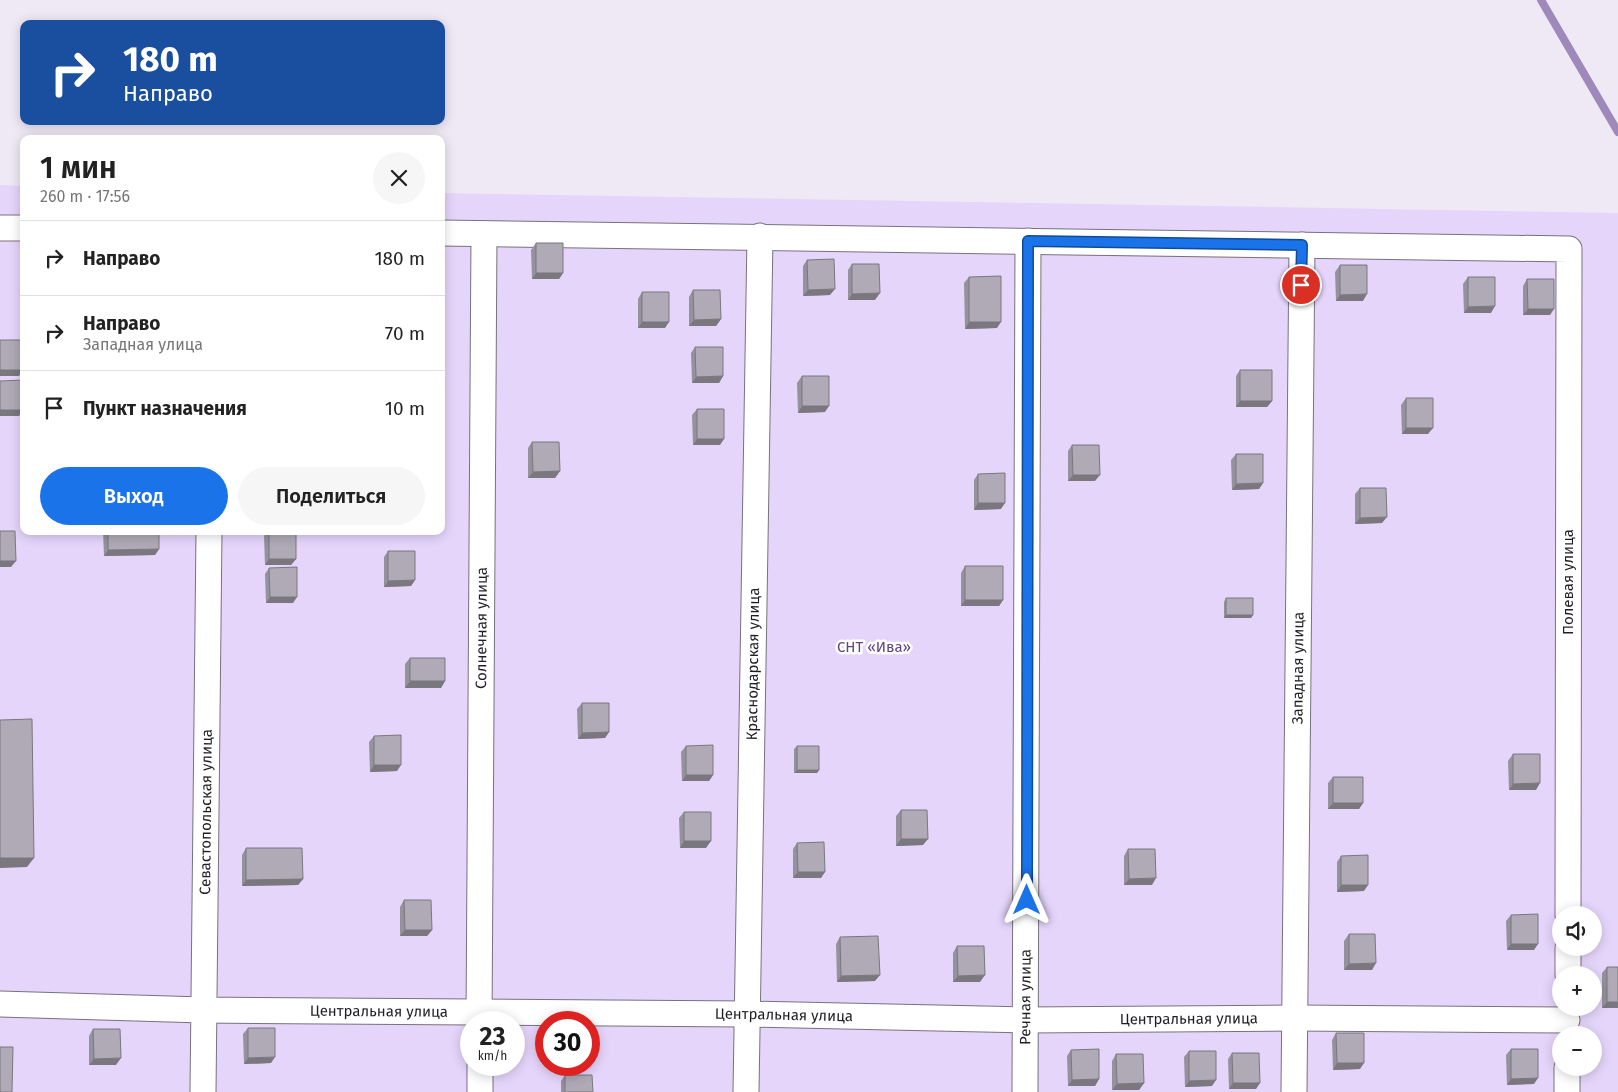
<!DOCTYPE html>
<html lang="ru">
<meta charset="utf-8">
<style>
:root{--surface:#fff;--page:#f6f6f6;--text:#222;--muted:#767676;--line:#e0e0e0;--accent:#1a73e8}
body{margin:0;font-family:"Fira Sans",sans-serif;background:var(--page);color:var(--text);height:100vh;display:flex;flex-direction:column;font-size:19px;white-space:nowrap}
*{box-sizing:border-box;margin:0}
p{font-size:16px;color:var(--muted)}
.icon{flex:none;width:28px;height:28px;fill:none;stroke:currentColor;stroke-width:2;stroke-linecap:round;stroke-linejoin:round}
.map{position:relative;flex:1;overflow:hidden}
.drawer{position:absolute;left:20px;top:135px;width:425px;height:400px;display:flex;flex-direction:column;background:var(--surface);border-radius:10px;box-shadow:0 2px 12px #0003}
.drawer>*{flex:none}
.hud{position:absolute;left:20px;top:20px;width:425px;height:105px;border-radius:10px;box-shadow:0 2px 12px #0003;background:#1a4fa0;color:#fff;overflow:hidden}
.buttons{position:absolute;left:1552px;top:906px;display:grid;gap:10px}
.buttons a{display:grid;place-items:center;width:50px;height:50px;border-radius:50%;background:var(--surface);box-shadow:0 2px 12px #0003;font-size:25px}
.speed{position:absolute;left:460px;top:1011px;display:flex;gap:10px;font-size:25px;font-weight:700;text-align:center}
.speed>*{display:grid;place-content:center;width:65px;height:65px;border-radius:50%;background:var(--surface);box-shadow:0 2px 12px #0003;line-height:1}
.speed small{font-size:12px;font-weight:400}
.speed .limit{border:8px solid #d22;background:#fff;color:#111}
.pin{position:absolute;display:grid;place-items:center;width:42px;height:42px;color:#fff;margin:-21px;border:2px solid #fff;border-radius:50%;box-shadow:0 1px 5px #0007}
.me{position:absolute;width:55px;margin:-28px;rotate:0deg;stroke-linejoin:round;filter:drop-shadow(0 0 4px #0008)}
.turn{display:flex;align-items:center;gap:18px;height:105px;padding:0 20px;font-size:22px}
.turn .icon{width:65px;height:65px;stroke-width:2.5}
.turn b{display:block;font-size:35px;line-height:42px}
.round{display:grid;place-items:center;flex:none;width:52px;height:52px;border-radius:26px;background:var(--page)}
.summary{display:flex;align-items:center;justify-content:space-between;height:85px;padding:0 20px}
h1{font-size:30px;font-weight:600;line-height:38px}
.button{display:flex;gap:10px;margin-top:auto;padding:10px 20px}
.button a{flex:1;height:58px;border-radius:30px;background:var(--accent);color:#fff;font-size:20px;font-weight:600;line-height:58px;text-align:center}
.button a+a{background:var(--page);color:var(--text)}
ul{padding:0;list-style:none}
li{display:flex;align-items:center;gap:15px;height:75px;padding:0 20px;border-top:1px solid var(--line)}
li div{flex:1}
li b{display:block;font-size:19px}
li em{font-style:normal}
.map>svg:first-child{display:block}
.green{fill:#e5d5fb;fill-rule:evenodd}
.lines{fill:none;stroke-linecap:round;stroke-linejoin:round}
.stream{stroke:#9f89ba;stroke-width:8}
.street-casing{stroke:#77727d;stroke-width:27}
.street{stroke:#fff;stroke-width:25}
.wall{fill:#96929d}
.shaded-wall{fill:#7a777f}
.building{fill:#afaab6;stroke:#7a777f}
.route-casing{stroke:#114b97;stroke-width:12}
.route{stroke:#1a73e8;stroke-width:9}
.labels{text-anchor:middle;stroke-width:5;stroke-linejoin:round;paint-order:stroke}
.street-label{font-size:15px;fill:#201e23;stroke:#fff}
.park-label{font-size:15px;fill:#624383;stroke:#fff}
</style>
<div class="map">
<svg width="1618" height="1092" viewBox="0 0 1618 1092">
<rect width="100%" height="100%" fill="#efe9f6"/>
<!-- green -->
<path class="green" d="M0 185 24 186V531H441V193L1618 213V1092H0ZM1561 915H1594V948H1561ZM1561 975H1594V1008H1561ZM471 1022H514V1065H471ZM546 1022H589V1065H546ZM1561 1035H1594V1068H1561Z"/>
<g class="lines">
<!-- stream -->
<path class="stream" d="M1541 0 1618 132"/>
<!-- street casing -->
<g class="street-casing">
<g id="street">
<path d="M0 228H24"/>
<path d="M441 233 1569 249 1568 915"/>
<path d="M1568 975V948"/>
<path id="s1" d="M0 1004 203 1010 746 1014 1026 1020 1294 1018 1567 1020"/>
<path id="s2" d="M479 1022 484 234"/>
<path d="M480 1065V1092"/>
<path id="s3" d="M203 1092 209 531"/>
<path id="s4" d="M746 1092 760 236"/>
<path id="s5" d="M1025 1092 1028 241"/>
<path id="s6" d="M1294 1092 1302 245"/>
<path d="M1567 1092V1068"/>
</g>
</g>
<!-- street -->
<use href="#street" class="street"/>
</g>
<!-- wall -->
<path class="wall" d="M536 243 563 273 559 279H532L531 250Z
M807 260 830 295 803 296V266Z
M852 264 875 300H848V270Z
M1340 265 1363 301H1336L1335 272Z
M969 277 997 328 965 329 964 283Z
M1468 277 1491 313H1464L1463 284Z
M1527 279 1550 315H1523V286Z
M693 290 721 319 716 326H689V297Z
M642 292 665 328H638V299Z
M695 347 723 376 719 383H692L691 353Z
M1240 370 1272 401 1267 407H1236V376Z
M802 376 825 412 798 413 797 383Z
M1406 398 1428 434H1402L1401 405Z
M697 409 720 445H693L692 415Z
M532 442 560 471 555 478H528V448Z
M1072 445 1095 481H1068V451Z
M1236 454 1263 483 1259 489 1232 490 1231 460Z
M978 474 1001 509 974 510V480Z
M1360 488 1382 523 1355 524V494Z
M103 531H159V549L155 555 104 556Z
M267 531H296V559L291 565H265L264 536Z
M388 551 415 580 411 586 384 587V557Z
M965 566 1003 600 999 606H961V573Z
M269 568 293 603H266L265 574Z
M1226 598 1253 615 1251 618H1224V602Z
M410 658 445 681 441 688H405V664Z
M582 703 609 732 605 738 578 739 577 709Z
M374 736 397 771 370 772 369 742Z
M686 746 713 775 709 781H682L681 752Z
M797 746 819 770 817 773H794V749Z
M1513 754 1536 790H1509L1508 761Z
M1333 777 1363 803 1359 809H1328V783Z
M901 810 923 845 896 846V816Z
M684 812 706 848H680L679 818Z
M797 843 821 878H793V849Z
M246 848 303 879 298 885 242 886V855Z
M1128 849 1152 885H1124V856Z
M1341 856 1364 891 1337 892V862Z
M404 900 432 930 427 936H400V907Z
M1511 915 1534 950H1507L1506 921Z
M1349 934 1372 970H1344V941Z
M840 937 875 981 837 982 836 944Z
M957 946 980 982H953V953Z
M1607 967 1618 1008H1602V973Z
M248 1028 271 1063 244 1064 243 1034Z
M93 1029 116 1065H89V1036Z
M1336 1033 1360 1069 1333 1070 1332 1040Z
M1511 1049 1534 1084 1507 1085 1506 1055Z
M1071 1050 1099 1079 1095 1086H1068L1067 1056Z
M1189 1051 1212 1086 1185 1087 1184 1057Z
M1232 1053 1256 1089H1229L1228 1059Z
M1116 1054 1144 1083 1139 1090H1112V1061Z
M565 1075 593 1092H561V1081Z"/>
<!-- shaded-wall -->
<path class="shaded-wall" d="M536 273H563L559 279H532Z
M835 289 830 295 803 296 808 290Z
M880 293 875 300H848L852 294Z
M1367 294 1363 301H1336L1340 295Z
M1495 306 1491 313H1464L1468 307Z
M1528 309H1554L1550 315H1523Z
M721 319 716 326H689L694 320Z
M642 322H669L665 328H638Z
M969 322H1001L997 328 965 329Z
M0 370H23L19 376H0Z
M723 376 719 383H692L696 377Z
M1240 401H1272L1267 407H1236Z
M802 406H829L825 412 798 413Z
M0 410H23L19 416H0Z
M1406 428H1433L1428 434H1402Z
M697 439H724L720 445H693Z
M560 471 555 478H528L533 472Z
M1073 475H1100L1095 481H1068Z
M1263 483 1259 489 1232 490 1236 484Z
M978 503H1005L1001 509 974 510Z
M1387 517 1382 523 1355 524 1360 518Z
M159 549 155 555 104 556 108 550Z
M269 559H296L291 565H265Z
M0 561H16L11 567H0Z
M415 580 411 586 384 587 388 581Z
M270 597H297L293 603H266Z
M965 600H1003L999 606H961Z
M1226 615H1253L1251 618H1224Z
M410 681H445L441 688H405Z
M609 732 605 738 578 739 582 733Z
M374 765H401L397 771 370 772Z
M797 770H819L817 773H794Z
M686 775H713L709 781H682Z
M1540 783 1536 790H1509L1513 784Z
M1333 803H1363L1359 809H1328Z
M901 839H928L923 845 896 846Z
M684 841H711L706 848H680Z
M0 858H34L27 867 0 868Z
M798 872H825L821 878H793Z
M1156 878 1152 885H1124L1129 879Z
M303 879 298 885 242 886 246 880Z
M1341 885H1368L1364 891 1337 892Z
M405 930H432L427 936H400Z
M1511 944H1538L1534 950H1507Z
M1376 963 1372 970H1344L1349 964Z
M880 975 875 981 837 982 841 976Z
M985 975 980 982H953L958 976Z
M1607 1002H1618V1008H1602Z
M275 1057 271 1063 244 1064 248 1058Z
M121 1058 116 1065H89L94 1059Z
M1337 1063H1364L1360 1069 1333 1070Z
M1538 1078 1534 1084 1507 1085 1511 1079Z
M1099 1079 1095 1086H1068L1072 1080Z
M1216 1080 1212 1086 1185 1087 1189 1081Z
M1144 1083 1139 1090H1112L1117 1084Z
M1233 1083H1260L1256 1089H1229Z"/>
<!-- building -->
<path class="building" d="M536 243H563V273H536Z
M834 259 835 289 808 290 807 260Z
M852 264H879L880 293 852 294Z
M1340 265H1367V294L1340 295Z
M1001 276V322H969V277Z
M1468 277H1495V306L1468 307Z
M1527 279H1554V309H1528Z
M693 290H720L721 319 694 320Z
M642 292H669V322H642Z
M0 340H23V370H0Z
M695 347H723V376L696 377Z
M1240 370H1272V401H1240Z
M802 376H829V406H802Z
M23 380V410H0V381Z
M1406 398H1433V428H1406Z
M697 409H724V439H697Z
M532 442H559L560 471 533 472Z
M1072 445H1099L1100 475H1073Z
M1236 454H1263V483L1236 484Z
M1005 473V503H978V474Z
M1360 488H1386L1387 517 1360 518Z
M0 531H15L16 561H0Z
M108 531H159V549L108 550Z
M269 531H296V559H269Z
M388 551H415V580L388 581Z
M965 566H1003V600H965Z
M297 567V597H270L269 568Z
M1226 598H1253V615H1226Z
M410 658H445V681H410Z
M582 703H609V732L582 733Z
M32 719 34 858H0V720Z
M401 735V765H374V736Z
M713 745V775H686V746Z
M797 746H819V770H797Z
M1513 754H1540V783L1513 784Z
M1333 777H1363V803H1333Z
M901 810H927L928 839H901Z
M684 812H711V841H684Z
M824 842 825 872H798L797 843Z
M246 848H302L303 879 246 880Z
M1128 849H1155L1156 878 1129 879Z
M1368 855V885H1341V856Z
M404 900H431L432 930H405Z
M1538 914V944H1511V915Z
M1349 934H1375L1376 963 1349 964Z
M878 936 880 975 841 976 840 937Z
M957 946H984L985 975 958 976Z
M1607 967H1618V1002H1607Z
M248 1028H275V1057L248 1058Z
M93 1029H120L121 1058 94 1059Z
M1336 1033H1364V1063H1337Z
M0 1047H13L12 1092H0Z
M1099 1049V1079L1072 1080 1071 1050Z
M1511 1049H1538V1078L1511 1079Z
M1189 1051H1216V1080L1189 1081Z
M1232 1053H1259L1260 1083H1233Z
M1116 1054H1143L1144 1083 1117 1084Z
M565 1075H592L593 1092H565Z"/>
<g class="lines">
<!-- route casing -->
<g class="route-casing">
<path id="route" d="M1027 900 1028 241 1302 245 1301 285"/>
</g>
<!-- route -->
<use href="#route" class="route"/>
</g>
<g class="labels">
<!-- street labels -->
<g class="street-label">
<text transform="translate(1568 582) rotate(-90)" y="5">Полевая улица</text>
<text dy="5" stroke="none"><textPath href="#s2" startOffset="394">Солнечная улица</textPath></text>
<text dy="5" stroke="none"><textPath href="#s4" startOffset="428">Краснодарская улица</textPath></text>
<text dy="5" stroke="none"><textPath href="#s6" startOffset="424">Западная улица</textPath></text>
<text dy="5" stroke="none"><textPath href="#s3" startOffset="280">Севастопольская улица</textPath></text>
<text dy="5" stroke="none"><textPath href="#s5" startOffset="95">Речная улица</textPath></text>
<text dy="5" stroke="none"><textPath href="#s1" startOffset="379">Центральная улица</textPath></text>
<text dy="5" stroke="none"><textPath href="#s1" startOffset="784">Центральная улица</textPath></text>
<text dy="5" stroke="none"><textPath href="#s1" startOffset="1189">Центральная улица</textPath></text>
</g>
<!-- park labels -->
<g class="park-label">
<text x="874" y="652">СНТ «Ива»</text>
</g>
</g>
</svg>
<div class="buttons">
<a><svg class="icon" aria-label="sound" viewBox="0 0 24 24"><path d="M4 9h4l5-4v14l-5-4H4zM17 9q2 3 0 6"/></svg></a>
<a>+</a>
<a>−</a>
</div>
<div class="speed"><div>23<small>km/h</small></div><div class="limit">30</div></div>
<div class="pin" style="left:1301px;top:285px;background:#d93025"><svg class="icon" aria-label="arrive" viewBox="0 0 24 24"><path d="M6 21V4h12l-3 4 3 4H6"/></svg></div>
<svg class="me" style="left:1027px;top:900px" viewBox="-20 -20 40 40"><path d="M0-17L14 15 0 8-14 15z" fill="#1a73e8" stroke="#fff" stroke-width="4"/></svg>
<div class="hud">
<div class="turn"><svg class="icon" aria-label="right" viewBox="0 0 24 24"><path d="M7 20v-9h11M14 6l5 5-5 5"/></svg><div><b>180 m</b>Направо</div></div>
</div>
<section class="drawer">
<div class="summary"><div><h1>1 мин</h1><p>260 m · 17:56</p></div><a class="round"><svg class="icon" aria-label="close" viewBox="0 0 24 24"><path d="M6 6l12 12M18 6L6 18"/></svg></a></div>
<ul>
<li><svg class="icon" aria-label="right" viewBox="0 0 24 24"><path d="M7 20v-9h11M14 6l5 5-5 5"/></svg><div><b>Направо</b></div><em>180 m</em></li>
<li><svg class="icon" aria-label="right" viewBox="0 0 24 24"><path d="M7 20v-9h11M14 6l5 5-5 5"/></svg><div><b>Направо</b><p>Западная улица</p></div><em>70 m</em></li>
<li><svg class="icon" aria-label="arrive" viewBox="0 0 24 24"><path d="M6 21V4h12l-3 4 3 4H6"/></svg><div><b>Пункт назначения</b></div><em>10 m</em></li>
</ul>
<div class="button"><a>Выход</a><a>Поделиться</a></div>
</section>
</div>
